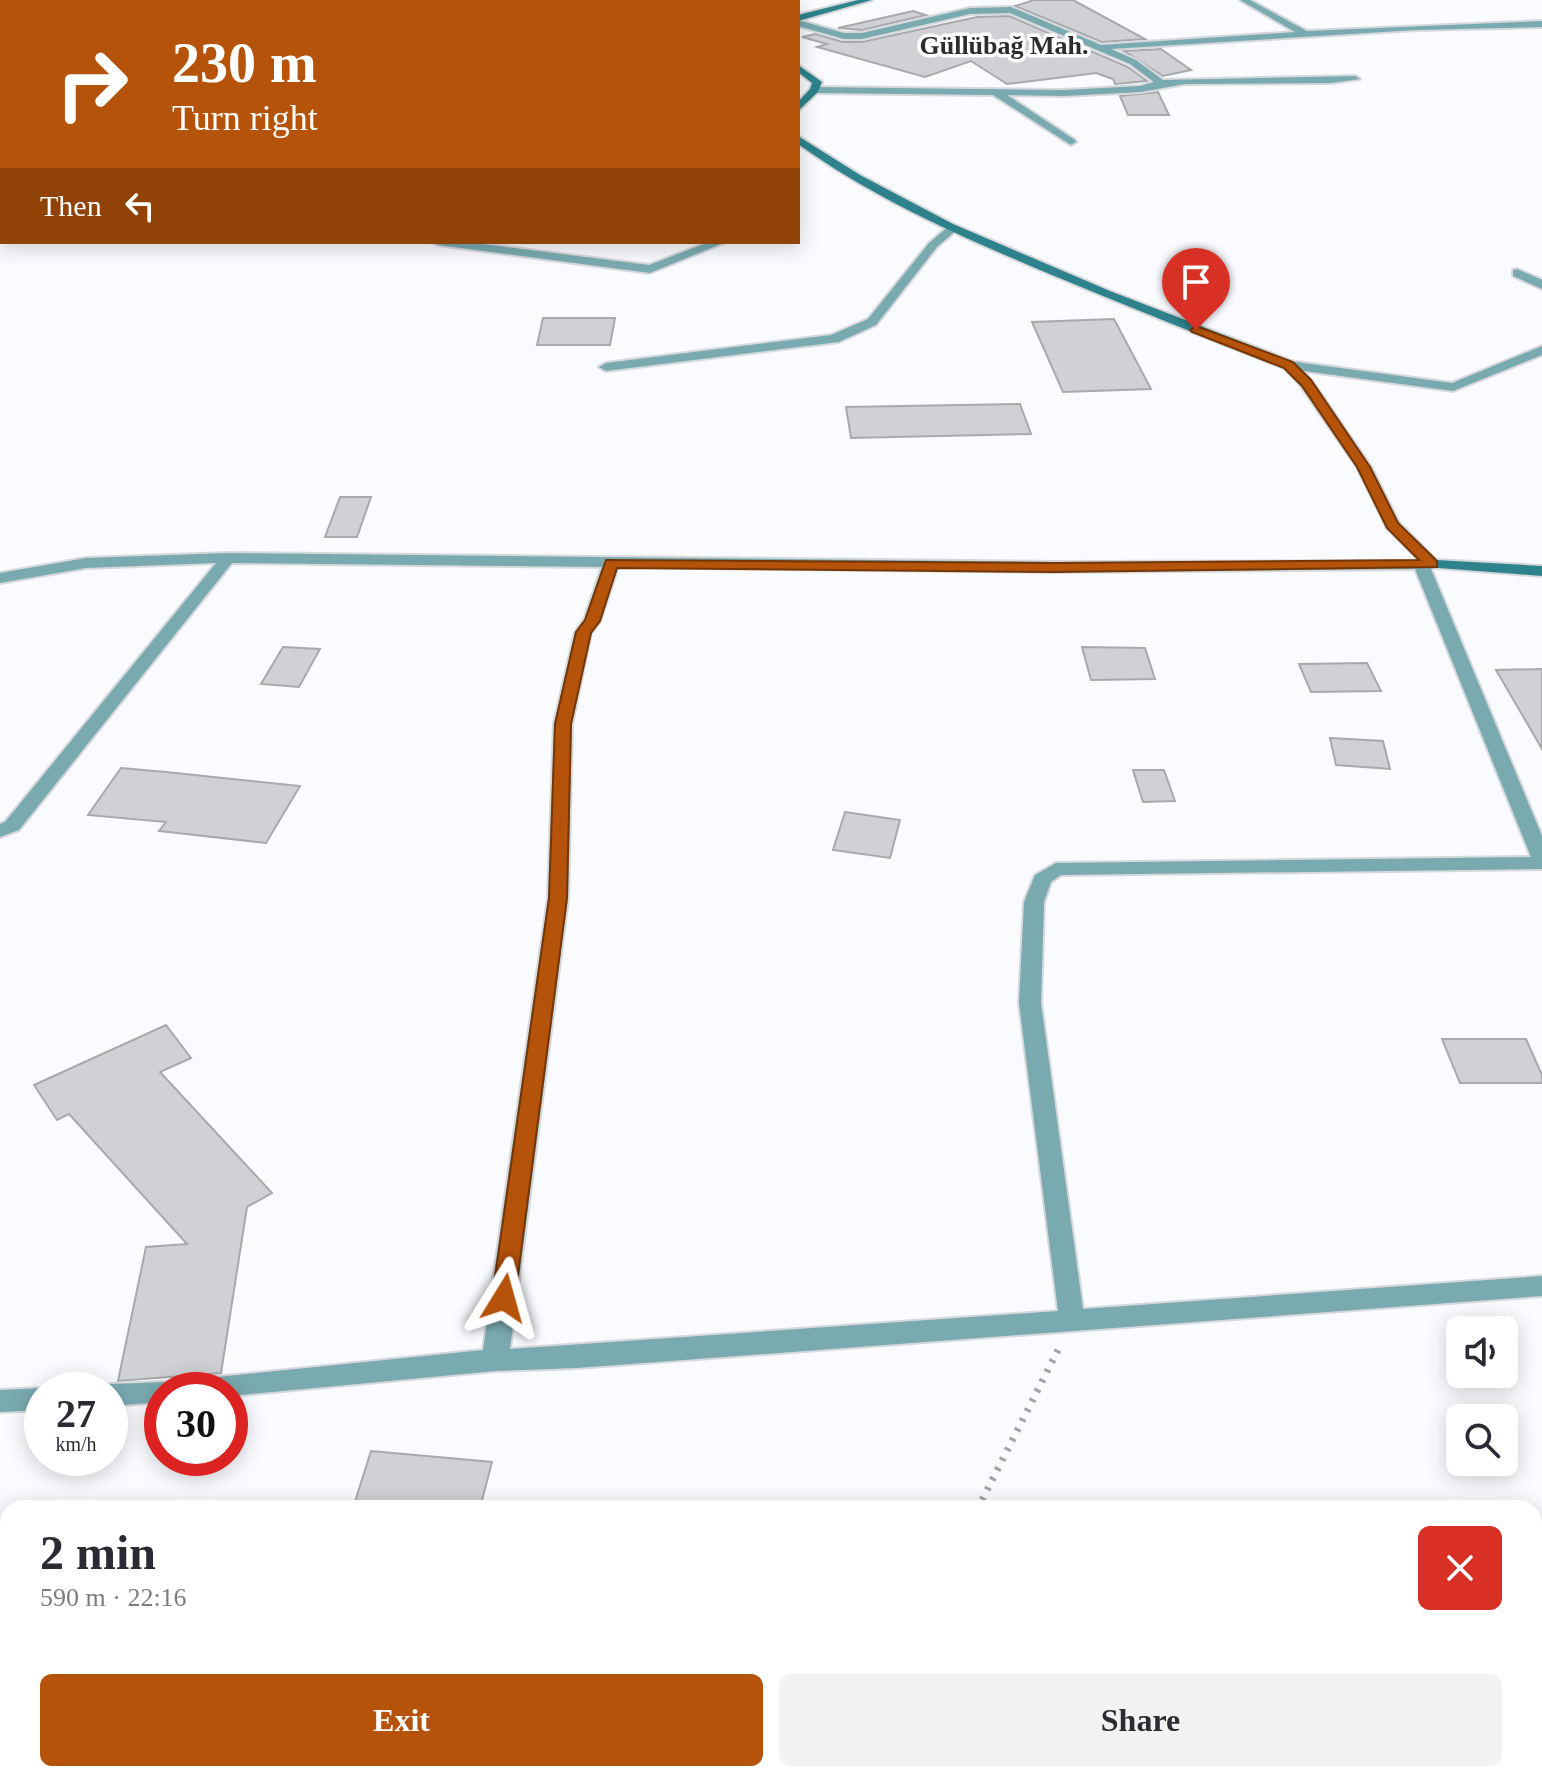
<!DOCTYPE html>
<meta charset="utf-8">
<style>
:root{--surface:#fff;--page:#f2f2f3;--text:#2b2b33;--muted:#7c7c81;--accent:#b45309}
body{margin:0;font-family:"Times New Roman",serif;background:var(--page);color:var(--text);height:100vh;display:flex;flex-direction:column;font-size:30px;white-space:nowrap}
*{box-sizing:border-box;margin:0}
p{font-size:26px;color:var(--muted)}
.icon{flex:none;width:44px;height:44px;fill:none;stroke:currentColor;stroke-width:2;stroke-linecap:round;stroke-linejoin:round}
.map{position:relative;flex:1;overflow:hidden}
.sheet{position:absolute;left:0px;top:1500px;width:1542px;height:282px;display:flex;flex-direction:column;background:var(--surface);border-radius:24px 24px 0 0;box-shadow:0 4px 20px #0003}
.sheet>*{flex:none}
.banner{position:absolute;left:0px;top:0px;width:800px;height:244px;box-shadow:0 4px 20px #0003;background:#b45309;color:#fff;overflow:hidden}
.fabs{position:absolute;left:1446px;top:1316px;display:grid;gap:16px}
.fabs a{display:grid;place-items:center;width:72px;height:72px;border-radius:12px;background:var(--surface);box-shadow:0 4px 20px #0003;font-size:40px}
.speed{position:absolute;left:24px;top:1372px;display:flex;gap:16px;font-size:40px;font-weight:700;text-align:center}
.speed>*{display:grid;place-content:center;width:104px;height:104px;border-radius:50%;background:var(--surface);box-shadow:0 4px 20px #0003;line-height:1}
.speed small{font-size:20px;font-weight:400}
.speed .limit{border:12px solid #d22;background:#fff;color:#111}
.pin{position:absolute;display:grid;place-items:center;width:68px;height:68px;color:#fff;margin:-82px -34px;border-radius:50% 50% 50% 0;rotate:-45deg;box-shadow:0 0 8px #0007}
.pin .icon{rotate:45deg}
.me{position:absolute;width:88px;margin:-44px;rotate:8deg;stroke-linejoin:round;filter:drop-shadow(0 0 6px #0008)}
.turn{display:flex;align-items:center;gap:28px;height:168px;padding:0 40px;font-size:36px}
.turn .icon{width:104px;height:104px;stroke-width:2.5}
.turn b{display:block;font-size:56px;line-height:68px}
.then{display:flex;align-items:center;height:76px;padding:0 40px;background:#0003;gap:16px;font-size:30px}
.round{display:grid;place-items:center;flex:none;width:84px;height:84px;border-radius:12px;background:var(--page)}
.head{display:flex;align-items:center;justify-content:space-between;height:136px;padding:0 40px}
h1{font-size:48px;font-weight:600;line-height:60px}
.cta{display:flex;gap:16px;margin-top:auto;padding:16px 40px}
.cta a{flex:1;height:92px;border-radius:12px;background:var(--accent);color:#fff;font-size:32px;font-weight:600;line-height:92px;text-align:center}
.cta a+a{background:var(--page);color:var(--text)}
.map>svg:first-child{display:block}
.building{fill:#cfd1d5;stroke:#a8a9ad;stroke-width:2}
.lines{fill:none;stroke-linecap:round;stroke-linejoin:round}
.street-casing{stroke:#d7d8dc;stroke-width:4}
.secondary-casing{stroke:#d7d8dc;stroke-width:4}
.path{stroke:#a1a3a5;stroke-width:7;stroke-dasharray:3 8;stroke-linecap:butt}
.street{fill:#79aab0;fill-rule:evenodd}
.secondary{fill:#2d828b;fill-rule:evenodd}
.route{fill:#b45309;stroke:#753606;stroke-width:2}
.labels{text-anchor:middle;stroke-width:7;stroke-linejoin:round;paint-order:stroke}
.far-district-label{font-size:26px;font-weight:bold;fill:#2a2c2e;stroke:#fff}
</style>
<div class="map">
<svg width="1542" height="1781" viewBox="0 0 1542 1781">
<rect width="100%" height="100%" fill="#f9fbff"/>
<!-- building -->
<path class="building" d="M1034 0H1073L1145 39 1102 42 1015 6Z
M913 11 926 15 862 30 838 28Z
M1009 16 1128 67 1147 81 1115 84 1113 79 1096 73 1007 84 971 61 925 77 817 47 827 44 802 37 815 34 843 42H862L977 17Z
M1161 49 1191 70 1163 76 1124 51Z
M1158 92 1169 115H1128L1120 96Z
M543 318H615L610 345H537Z
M1114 319 1151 389 1063 392 1032 322Z
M1020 404 1031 434 851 438 846 407Z
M340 497H371L357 537H325Z
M283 647 320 649 299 687 261 684Z
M1082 647 1145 648 1155 679 1091 680Z
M1367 663 1381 691 1311 692 1299 664Z
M1542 669V749L1496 670Z
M1330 738 1383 741 1390 769 1336 765Z
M121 768 166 772 300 786 266 843 159 831 166 822 88 815Z
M1133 770H1164L1175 801 1143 802Z
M845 812 900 820 890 858 833 850Z
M166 1025 191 1058 160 1072 272 1193 247 1207 221 1373 118 1381 146 1247 187 1244 69 1114 57 1120 34 1085Z
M1442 1039H1526L1542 1075V1083H1460Z
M371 1451 492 1462 480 1508H353Z"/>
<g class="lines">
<!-- street casing -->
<g class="street-casing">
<path id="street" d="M1240 0H1250L1307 31 1542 21V27L1416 30 1111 49 1136 60 1163 80 1355 76 1360 79 1331 83 1185 84 1141 92 1064 96 1007 95 1075 140 1076 142 1071 145 993 95 815 93 810 90 815 87 1064 90 1140 86 1154 82 1130 64 1010 13 970 14 862 39H844L798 26V20L844 33H862L970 8 1011 7 1101 45 1295 32Z
M949 226 959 228 937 247 876 325 839 342 606 371 599 367 606 363 831 335 868 319 929 243Z
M432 242H466L649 265 709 242H726L650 273 438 245Z
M1517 269 1542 280V289L1513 276V270Z
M1542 346V355L1453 391 1289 369 1282 365 1289 361 1452 383Z
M228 553 1055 562 1438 561V567L1431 569 1542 836V869L1061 875 1051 882 1044 902 1041 1003 1083 1309 1542 1276V1296L577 1368 495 1371 230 1396V1390H162V1402L110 1406V1390H99L110 1384 167 1382 483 1350 548 898 554 724 575 632 584 620 602 567 232 563 19 830 0 837V824L5 822 216 563 86 568 0 583V573L86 558ZM618 567 1055 572 1415 569 1531 857 1056 863 1035 875 1024 902 1019 1003 1058 1311 510 1349 568 898 572 724 591 633 600 621Z
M42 1388 49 1390H42V1410L0 1412V1390Z"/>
</g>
<!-- secondary casing -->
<g class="secondary-casing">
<path id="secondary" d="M858 0H872L798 21V15Z
M798 65 822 82 818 92 798 111V102L810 89 812 83 798 72Z
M798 136 860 175 953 224 1110 291 1294 362 1311 380 1371 467 1399 523 1436 560 1542 566V576L1426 567 1387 528 1357 467 1301 386 1284 368C1206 338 1129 307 1052 275 964 238 876 200 798 144Z
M0 223H2V229H0Z"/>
</g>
<!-- path -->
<path class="path" d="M975 1508 981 1502 1058 1350
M1040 1774 1041 1781
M645 1781 655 1774"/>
<!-- street -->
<use href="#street" class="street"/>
<!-- secondary -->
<use href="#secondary" class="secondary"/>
</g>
<!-- route -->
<path class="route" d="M1196 326 1293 362 1311 380 1370 467 1398 523 1437 561V567L1055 572 617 568 600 621 591 633 571 724 567 898 515 1298 512 1305 504 1308 496 1305 492 1298 549 898 555 724 576 632 585 620 606 560 1055 563 1419 560 1387 528 1357 467 1302 386 1284 368 1192 332 1190 330Z"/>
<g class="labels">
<!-- far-district labels -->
<g class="far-district-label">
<text x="1004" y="54">Güllübağ Mah.</text>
</g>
</g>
</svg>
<div class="fabs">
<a><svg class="icon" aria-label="sound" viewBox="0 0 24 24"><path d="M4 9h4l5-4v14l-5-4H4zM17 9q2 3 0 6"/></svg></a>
<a><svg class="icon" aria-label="search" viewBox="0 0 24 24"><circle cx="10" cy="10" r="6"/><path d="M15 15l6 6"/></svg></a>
</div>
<div class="speed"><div>27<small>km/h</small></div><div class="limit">30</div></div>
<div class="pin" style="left:1196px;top:330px;background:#d93025"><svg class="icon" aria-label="arrive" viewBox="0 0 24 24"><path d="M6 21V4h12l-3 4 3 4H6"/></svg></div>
<svg class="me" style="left:504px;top:1298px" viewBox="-20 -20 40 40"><path d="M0-17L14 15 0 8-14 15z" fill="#b45309" stroke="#fff" stroke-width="4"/></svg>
<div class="banner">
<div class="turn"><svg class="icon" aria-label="right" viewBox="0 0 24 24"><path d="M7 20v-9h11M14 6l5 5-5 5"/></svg><div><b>230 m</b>Turn right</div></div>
<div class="then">Then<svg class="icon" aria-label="left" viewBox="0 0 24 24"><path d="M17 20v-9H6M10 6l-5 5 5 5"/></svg></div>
</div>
<section class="sheet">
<div class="head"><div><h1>2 min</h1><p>590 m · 22:16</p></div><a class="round" style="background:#d93025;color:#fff"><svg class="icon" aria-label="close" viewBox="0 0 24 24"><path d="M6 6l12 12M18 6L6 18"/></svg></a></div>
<div class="cta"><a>Exit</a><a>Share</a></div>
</section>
</div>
